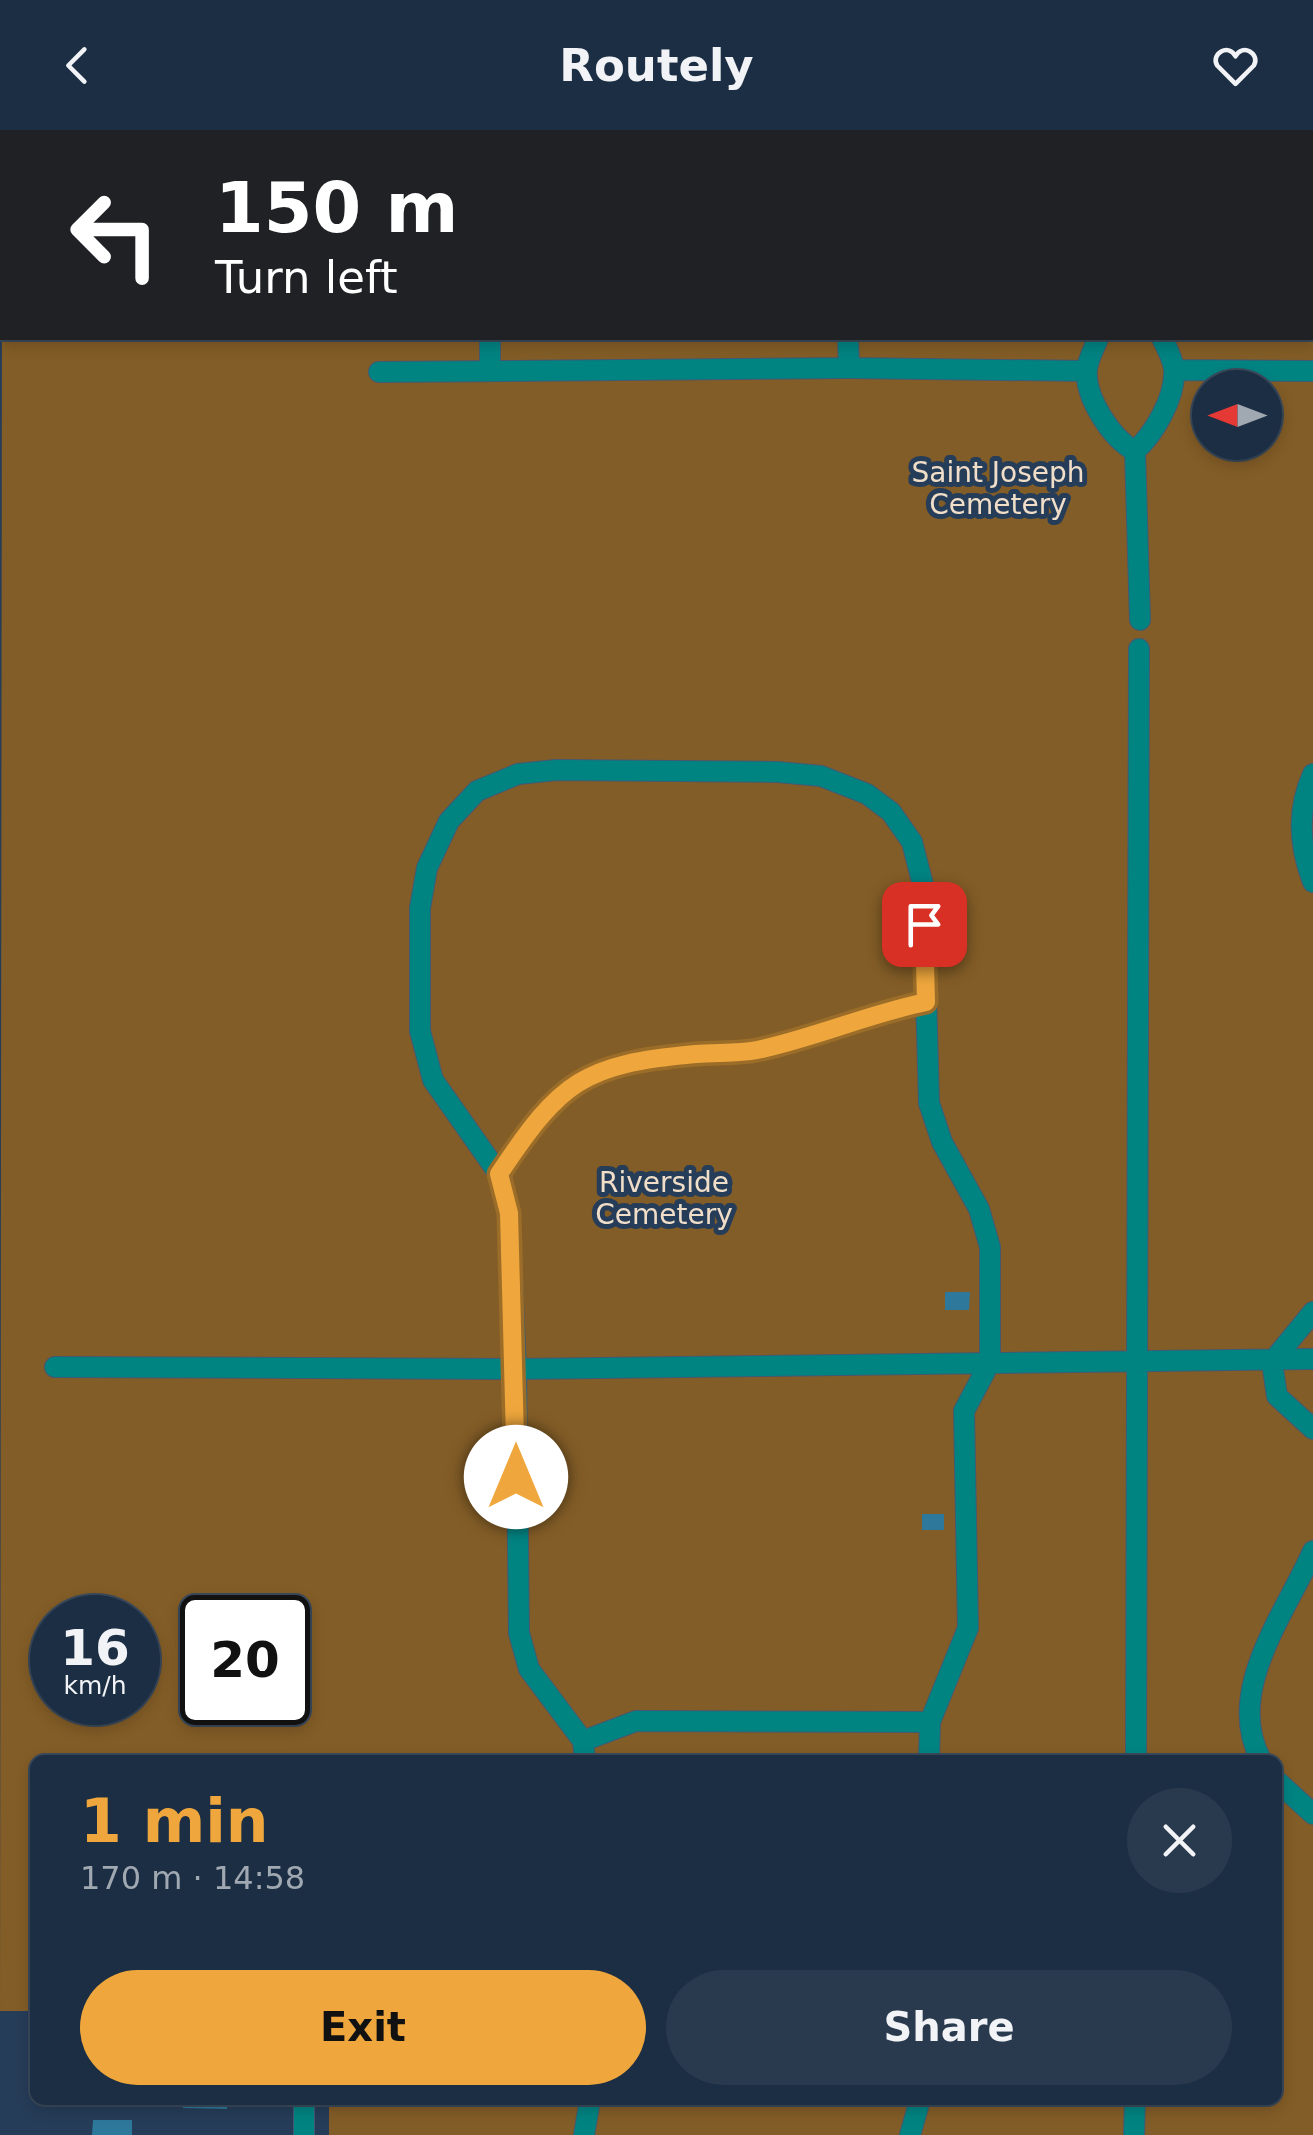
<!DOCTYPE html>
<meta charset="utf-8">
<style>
:root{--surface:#1c2e43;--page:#293a4e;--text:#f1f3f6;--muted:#a0a8b2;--line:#3a4a5c;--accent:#efa73d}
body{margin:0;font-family:"DejaVu Sans",sans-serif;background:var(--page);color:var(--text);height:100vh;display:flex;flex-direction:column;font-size:38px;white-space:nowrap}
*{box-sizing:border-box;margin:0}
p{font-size:32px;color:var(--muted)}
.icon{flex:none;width:55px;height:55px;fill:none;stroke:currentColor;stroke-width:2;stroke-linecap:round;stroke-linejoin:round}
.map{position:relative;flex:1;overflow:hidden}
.panel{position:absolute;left:30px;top:1625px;width:1252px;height:350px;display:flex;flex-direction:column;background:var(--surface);border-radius:15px;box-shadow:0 5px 15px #0003,0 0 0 2px var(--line)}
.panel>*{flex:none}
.banner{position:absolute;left:0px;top:0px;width:1315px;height:210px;box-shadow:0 5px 15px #0003,0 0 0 2px var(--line);background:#202124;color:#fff;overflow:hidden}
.needle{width:65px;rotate:270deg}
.fabs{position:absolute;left:1192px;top:240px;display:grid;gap:20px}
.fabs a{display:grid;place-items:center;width:90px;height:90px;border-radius:50%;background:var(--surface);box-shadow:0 5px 15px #0003,0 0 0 2px var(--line);font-size:50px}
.speed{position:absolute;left:30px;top:1465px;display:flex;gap:20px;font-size:50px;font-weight:700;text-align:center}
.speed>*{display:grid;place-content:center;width:130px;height:130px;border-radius:50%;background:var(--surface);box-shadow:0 5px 15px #0003,0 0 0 2px var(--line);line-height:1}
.speed small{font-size:25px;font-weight:400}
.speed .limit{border:5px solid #111;border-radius:15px;background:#fff;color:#111}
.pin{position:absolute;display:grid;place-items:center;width:85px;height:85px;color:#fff;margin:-42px;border-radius:20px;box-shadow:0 5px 15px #0006}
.me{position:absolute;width:110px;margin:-55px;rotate:0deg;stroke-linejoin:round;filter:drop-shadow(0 0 8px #0008)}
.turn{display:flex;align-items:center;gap:35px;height:210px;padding:0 50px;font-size:45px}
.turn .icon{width:130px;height:130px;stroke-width:2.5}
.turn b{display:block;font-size:70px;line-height:85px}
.round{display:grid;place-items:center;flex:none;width:105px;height:105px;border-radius:52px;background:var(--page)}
.headline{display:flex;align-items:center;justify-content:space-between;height:170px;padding:0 50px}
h1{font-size:60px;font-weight:600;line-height:75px;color:var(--accent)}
.button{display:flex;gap:20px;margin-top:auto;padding:20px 50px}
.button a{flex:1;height:115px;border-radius:60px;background:var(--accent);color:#111;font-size:40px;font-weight:600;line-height:115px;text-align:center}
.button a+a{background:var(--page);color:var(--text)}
header{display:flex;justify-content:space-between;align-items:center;height:130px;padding:0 50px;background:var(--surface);font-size:45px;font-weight:600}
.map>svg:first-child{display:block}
.green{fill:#835d27;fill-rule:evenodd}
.building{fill:#2d789b}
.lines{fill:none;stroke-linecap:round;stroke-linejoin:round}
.service-casing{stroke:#435973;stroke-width:22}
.minor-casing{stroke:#435973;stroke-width:22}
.path{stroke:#7f92a8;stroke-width:6;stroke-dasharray:2.5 8;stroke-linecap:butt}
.service{stroke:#008482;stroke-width:20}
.minor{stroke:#008482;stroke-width:20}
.route-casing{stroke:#9b6d28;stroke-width:25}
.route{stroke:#efa73d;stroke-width:18}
.labels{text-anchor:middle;stroke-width:10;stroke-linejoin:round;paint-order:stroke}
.park-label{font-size:28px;fill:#f1dec8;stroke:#263d59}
</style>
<header><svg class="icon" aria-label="back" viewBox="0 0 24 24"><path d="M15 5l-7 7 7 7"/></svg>Routely<svg class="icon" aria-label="heart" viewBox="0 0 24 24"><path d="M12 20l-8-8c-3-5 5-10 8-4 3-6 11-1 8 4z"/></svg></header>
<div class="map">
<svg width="1313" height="2005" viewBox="0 0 1313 2005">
<rect width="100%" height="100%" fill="#263d59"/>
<!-- green -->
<path class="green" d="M4 0H1313V2005H329V1970H1278V1630H35V1881H0L2 141V208H1312V2ZM1210 258H1265V312H1210ZM52 1488H138V1572H52ZM202 1488H288V1572H202Z"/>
<!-- building -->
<path class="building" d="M945 1162H970L969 1180H945Z
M922 1384H944V1400H922Z
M183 1970H227V1979L183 1978Z
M93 1990H132V2005H92Z"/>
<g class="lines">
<!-- service casing -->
<g class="service-casing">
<path id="service" d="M486 0V2
M844 0V2
M1126 0V2
M490 208V240
M848 208 849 238
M1098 208C1095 217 1088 229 1087 239 1084 267 1112 309 1135 321 1154 304 1176 267 1174 239 1173 229 1166 216 1162 208
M1174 240 1313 241
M379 242 849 238 1086 241
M1135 321 1140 490
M1313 644C1297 679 1299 716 1313 752
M499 1044C560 952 585 934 696 924 716 922 737 925 757 920 814 907 868 884 926 872
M1313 1182 1272 1232 1277 1266 1313 1299
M55 1237 516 1239 1313 1229
M583 1611 636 1591 930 1592
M585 1630 583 1611 529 1539 519 1503 516 1239 509 1083 499 1044 433 950 420 901V778L427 738 449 691 477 661 518 644 556 640 778 642 821 646 867 664 891 682 912 712 923 755 929 973 942 1012 979 1079 990 1117V1232L964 1281 968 1498 930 1592 929 1630
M1136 1630 1139 519
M1261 1630C1224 1561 1286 1483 1313 1421
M1278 1652 1313 1684
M584 2005 590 1970
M910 2005 920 1970
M1134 2005 1135 1970"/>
</g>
<!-- minor casing -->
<g class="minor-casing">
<path id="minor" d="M304 2005V1970"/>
</g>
<!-- path -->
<path class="path" d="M577 0V2
M663 0 664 2
M680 0V2
M636 2 637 0"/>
<!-- service -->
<use href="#service" class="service"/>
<!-- minor -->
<use href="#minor" class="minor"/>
</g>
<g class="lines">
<!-- route casing -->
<g class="route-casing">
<path id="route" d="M516 1347 509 1083 499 1044C561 951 583 934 696 924 716 922 737 924 757 920 814 908 868 884 926 872L924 794"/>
</g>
<!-- route -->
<use href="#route" class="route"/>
</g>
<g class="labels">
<!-- park labels -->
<g class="park-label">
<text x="998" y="352">Saint Joseph<tspan x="998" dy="32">Cemetery</tspan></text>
<text x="664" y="1062">Riverside<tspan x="664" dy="32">Cemetery</tspan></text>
</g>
</g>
</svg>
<div class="fabs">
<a><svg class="needle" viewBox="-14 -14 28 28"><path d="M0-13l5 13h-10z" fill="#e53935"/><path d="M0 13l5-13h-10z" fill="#a0a8b2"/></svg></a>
</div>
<div class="speed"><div>16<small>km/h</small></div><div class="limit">20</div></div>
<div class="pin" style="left:924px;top:794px;background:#d93025"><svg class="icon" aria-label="arrive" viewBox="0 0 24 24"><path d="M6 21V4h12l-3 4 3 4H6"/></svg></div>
<svg class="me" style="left:516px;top:1347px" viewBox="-20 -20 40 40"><circle r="19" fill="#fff"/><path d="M0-13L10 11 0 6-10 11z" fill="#efa73d"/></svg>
<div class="banner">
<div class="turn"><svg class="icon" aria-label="left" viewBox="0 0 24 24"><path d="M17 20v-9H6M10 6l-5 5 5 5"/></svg><div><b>150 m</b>Turn left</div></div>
</div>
<section class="panel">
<div class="headline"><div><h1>1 min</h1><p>170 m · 14:58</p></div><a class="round"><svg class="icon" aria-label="close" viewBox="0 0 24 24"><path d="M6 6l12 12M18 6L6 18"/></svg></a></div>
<div class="button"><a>Exit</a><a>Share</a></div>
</section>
</div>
